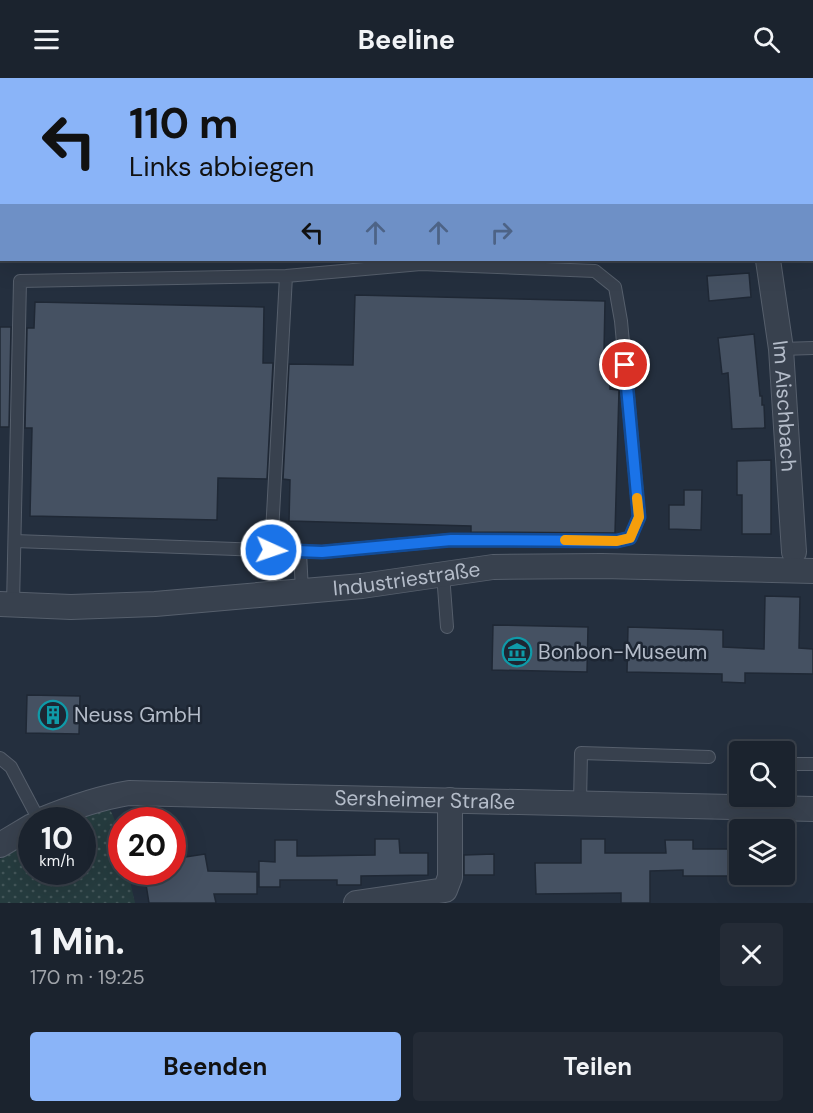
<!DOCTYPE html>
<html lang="de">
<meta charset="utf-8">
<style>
:root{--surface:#1b232e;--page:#242b36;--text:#f1f3f6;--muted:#a0a4aa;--line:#39404a;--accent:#8ab4f8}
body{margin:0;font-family:"DM Sans",sans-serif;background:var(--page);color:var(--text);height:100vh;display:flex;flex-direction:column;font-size:22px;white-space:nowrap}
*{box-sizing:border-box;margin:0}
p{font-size:20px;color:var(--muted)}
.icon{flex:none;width:33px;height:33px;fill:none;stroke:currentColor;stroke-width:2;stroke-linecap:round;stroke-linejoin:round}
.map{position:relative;height:825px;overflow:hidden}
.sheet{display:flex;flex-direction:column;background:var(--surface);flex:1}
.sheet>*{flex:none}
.guide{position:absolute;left:0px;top:0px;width:813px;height:183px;box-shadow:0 6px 24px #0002,0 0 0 2px var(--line);background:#8ab4f8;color:#111;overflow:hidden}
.controls{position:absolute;left:729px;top:663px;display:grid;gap:12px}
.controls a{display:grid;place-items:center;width:66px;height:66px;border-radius:6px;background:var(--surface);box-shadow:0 6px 24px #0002,0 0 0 2px var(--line);font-size:30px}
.speed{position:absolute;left:18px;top:729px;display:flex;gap:12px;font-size:30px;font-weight:700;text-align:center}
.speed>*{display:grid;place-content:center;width:78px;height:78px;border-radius:50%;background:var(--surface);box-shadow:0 6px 24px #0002,0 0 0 2px var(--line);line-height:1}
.speed small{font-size:15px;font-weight:400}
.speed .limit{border:9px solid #d22;background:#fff;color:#111}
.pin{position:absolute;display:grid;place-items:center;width:51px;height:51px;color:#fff;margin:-26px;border:3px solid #fff;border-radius:50%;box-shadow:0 2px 6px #0007}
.me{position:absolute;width:66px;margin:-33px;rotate:93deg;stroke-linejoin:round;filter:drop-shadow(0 0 4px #0008)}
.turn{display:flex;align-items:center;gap:21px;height:126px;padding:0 30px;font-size:27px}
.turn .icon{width:78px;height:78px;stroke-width:2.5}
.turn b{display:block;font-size:42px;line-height:51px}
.lanes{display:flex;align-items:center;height:57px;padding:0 30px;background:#0003;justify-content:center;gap:30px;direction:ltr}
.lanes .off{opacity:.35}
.round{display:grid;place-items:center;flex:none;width:63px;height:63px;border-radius:6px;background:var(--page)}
.headline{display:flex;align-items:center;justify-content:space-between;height:102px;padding:0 30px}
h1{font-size:36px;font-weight:700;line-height:45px}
.cta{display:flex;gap:12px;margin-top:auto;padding:12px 30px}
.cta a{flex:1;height:69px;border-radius:6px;background:var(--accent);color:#111;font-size:24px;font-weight:700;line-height:69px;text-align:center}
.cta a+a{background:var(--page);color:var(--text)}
header{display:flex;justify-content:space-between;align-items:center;height:78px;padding:0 30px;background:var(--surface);font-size:27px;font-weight:700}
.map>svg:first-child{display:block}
.grass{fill:url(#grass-dots)}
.building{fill:#455162;stroke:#1f2835;stroke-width:1.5}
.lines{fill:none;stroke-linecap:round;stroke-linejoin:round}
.lane-casing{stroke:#565f6c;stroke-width:14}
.street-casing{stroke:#565f6c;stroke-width:26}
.lane{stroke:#38414e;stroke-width:12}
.street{stroke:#38414e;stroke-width:24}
.route-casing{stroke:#114b97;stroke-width:15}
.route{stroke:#1a73e8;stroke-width:10}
.slow{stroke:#f59e0b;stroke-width:10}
.labels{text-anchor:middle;stroke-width:5;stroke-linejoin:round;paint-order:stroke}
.street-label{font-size:21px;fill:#b4bcc9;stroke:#1d2633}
.poi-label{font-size:21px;fill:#b4bcc9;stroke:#1d2633;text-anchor:start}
</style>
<header><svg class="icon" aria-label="menu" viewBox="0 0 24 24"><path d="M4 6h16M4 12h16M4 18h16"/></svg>Beeline<svg class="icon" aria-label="search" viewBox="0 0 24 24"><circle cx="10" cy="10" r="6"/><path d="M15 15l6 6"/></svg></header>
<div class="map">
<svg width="813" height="825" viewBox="0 0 813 825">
<defs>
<pattern id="grass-dots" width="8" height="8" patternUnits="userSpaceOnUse" patternTransform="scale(1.5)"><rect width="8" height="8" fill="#263c3f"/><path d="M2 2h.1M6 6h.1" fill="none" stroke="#435659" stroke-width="1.8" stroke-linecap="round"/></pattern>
</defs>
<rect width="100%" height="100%" fill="#242f3e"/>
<!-- grass -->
<path class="grass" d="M109 730C121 750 121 771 122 794H128L135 825H0V781L31 764 32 794H82V742H73Z"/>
<!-- building -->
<path class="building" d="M749 195 751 219 709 223 707 198Z
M355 217 605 223 604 273 610 274V311L619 312 615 455 471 454V448L289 443 290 402 283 401 289 286 353 287Z
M35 224 264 229 263 285H273L267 401 218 400 217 442 30 438 32 350H25L27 250H34Z
M0 249H11L9 349H0Z
M754 256 760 318H762V327H764L765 350 732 351 728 295 722 296 718 260Z
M771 382V456H742V417H737V383Z
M684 412H702L701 452 669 451V427H684Z
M765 518 800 519 799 570 813 571V596L745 595V605L722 604V596L627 594 628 549 723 552V569L764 571Z
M493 547 588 549 587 594 492 592Z
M27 617 80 618 79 656 26 655Z
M375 761H399L400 775H428V797L361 798V807H337V802H280V809H259V783L275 784V762H297V778H307L375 777Z
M581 761H605V775H666L665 762H693V771H731V798H683V792L650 793V825H621V815L536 816 535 785H581Z
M205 776 208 793 257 794V816H214L216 825H149L144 794H172V781Z
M494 776V797H464V777Z"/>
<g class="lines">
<!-- lane casing -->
<g class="lane-casing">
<path id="lane" d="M546 0V2
M115 2V0
M467 2 469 0
M781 271 813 270
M271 473 286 198
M300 474 302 513
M443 496 447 549
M13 527 20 203 286 198 421 186 595 193 615 209 621 243 639 439 630 460 617 463 451 462 322 474 15 463
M0 680 11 689 39 742
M793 686H813
M580 725 581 675 709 679"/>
</g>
<!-- street casing -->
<g class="street-casing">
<g id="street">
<path d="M747 2V0"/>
<path d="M0 24H2"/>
<path d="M812 39H813"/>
<path id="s1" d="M768 182 781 271 794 474"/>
<path id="s2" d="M0 526 71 529 155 526 362 508 493 489 602 488 813 493"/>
<path id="s3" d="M41 742C70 730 98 720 129 715L813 731"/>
<path d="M0 767 32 748"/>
<path d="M356 825 445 812 450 799V722"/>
</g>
</g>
<!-- lane -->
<use href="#lane" class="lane"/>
<!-- street -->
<use href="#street" class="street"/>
</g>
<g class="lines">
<!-- route casing -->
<g class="route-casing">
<path id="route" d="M271 472 322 474 451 462 617 463 630 460 639 439 625 287"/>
</g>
<!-- route -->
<use href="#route" class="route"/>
<!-- slow -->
<path class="slow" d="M565 462 617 463 630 460 639 439 637 420"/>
</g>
<!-- icons -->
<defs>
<g id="museum-ring" transform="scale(1.5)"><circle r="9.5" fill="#1d2633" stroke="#0f9aa8" stroke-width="1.5"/><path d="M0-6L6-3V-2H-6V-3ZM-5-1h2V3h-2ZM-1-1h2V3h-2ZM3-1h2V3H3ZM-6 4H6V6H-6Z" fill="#0f9aa8"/></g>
<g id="building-ring" transform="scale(1.5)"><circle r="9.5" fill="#1d2633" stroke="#0f9aa8" stroke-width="1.5"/><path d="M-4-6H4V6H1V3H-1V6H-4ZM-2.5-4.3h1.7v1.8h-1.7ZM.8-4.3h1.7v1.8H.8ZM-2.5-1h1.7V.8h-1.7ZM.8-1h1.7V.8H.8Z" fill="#0f9aa8"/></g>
</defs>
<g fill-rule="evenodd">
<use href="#museum-ring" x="517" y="574"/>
<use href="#building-ring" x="53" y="637"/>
</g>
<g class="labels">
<!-- street labels -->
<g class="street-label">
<text dy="7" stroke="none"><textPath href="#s1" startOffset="147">Im Aischbach</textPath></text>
<text dy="7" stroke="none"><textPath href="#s2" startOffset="408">Industriestraße</textPath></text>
<text dy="7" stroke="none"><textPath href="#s3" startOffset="388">Sersheimer Straße</textPath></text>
</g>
<!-- poi labels -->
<g class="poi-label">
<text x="538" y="581">Bonbon-Museum</text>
<text x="74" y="644">Neuss GmbH</text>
</g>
</g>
</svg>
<div class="controls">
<a><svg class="icon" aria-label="search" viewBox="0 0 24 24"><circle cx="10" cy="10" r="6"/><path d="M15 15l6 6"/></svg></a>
<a><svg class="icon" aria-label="layers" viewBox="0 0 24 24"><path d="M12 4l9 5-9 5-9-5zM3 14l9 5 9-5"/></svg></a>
</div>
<div class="speed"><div>10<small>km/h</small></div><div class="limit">20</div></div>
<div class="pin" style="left:625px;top:287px;background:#d93025"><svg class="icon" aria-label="arrive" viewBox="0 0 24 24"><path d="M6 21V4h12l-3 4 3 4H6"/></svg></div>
<svg class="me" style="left:271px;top:472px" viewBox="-20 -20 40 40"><circle r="17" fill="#1a73e8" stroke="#fff" stroke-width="3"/><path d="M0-11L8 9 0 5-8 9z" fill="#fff"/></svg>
<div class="guide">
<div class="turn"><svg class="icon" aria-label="left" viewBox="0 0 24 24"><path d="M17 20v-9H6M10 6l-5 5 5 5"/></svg><div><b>110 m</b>Links abbiegen</div></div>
<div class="lanes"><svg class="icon" aria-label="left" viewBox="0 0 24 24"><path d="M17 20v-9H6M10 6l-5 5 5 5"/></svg><svg class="icon off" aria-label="ahead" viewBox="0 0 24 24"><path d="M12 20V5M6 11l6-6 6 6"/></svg><svg class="icon off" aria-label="ahead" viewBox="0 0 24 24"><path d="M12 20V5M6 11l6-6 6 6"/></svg><svg class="icon off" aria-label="right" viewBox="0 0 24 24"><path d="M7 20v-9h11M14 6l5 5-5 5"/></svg></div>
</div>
</div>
<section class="sheet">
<div class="headline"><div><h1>1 Min.</h1><p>170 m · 19:25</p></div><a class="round"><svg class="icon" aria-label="close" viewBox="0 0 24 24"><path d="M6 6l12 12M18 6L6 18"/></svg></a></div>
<div class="cta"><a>Beenden</a><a>Teilen</a></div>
</section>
